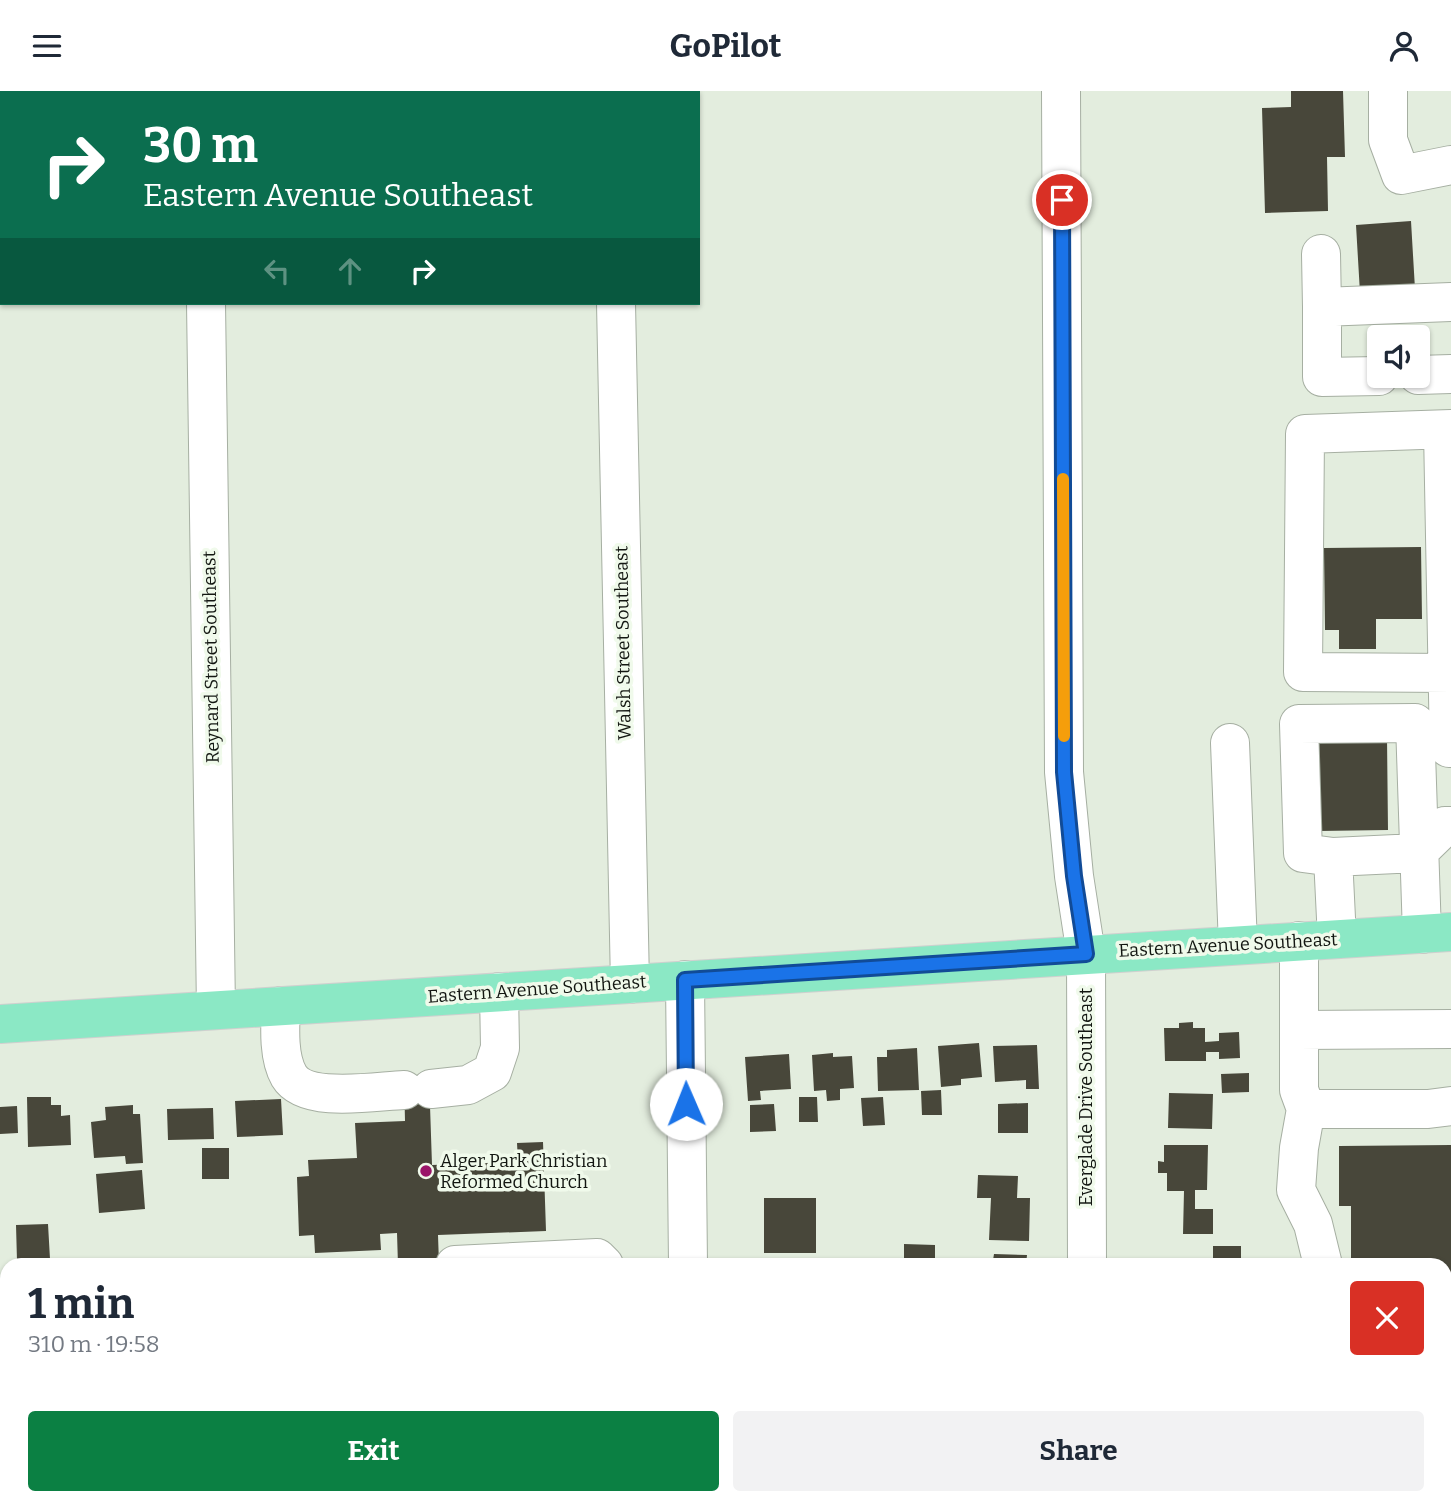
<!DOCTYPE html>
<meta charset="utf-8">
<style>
:root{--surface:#fff;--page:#f2f2f3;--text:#1f2937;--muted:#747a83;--accent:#0b8043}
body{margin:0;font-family:Bitter,serif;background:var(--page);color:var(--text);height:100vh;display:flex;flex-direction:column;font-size:26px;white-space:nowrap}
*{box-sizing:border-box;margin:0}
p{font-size:23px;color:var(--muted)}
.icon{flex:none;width:38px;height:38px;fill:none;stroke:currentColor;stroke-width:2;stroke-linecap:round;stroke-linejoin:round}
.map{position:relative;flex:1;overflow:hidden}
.side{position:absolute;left:0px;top:1167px;width:1452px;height:247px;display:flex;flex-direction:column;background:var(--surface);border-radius:21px 21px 0 0;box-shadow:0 2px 5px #0004}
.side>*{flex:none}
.banner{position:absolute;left:0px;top:0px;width:700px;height:214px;box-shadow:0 2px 5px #0004;background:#0b6e4f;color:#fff;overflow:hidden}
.fabs{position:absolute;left:1367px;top:234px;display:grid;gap:14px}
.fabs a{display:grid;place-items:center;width:63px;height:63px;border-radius:7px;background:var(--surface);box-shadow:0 2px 5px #0004;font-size:35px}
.pin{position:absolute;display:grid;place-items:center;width:60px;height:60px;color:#fff;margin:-30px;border:4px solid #fff;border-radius:50%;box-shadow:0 2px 7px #0007}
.me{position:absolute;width:77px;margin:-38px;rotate:359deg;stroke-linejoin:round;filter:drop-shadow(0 0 5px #0008)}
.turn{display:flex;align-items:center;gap:24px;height:147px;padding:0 28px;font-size:32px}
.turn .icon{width:91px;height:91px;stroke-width:2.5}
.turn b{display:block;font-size:49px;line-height:60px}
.lanes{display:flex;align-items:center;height:66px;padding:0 28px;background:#0003;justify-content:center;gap:35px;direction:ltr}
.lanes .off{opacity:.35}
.round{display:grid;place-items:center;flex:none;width:74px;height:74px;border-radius:7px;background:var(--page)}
.overview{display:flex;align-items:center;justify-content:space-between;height:119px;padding:0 28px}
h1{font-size:42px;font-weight:700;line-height:52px}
.primary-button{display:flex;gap:14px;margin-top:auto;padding:14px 28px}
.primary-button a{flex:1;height:80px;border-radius:7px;background:var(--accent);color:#fff;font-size:28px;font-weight:700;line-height:80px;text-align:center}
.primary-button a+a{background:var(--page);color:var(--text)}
header{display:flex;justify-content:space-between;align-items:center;height:91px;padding:0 28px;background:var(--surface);font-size:32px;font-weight:700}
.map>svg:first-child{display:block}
.building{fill:#48473a}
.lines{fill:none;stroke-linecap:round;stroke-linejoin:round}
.minor-casing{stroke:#a6afa2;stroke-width:40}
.major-casing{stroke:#d0d0cf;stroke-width:40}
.minor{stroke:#fff;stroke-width:38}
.major{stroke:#8be8c5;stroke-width:38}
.route-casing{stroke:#114b97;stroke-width:18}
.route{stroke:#1a73e8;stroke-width:12}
.slow{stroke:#f59e0b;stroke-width:12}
.poi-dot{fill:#9a1569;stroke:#f0faeb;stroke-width:2.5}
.labels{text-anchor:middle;stroke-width:7;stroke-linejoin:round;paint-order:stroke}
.street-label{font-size:18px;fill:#121611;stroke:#f0faeb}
.poi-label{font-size:18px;fill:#121611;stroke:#f0faeb;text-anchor:start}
</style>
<header><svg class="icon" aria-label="menu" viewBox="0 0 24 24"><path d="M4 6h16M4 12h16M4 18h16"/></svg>GoPilot<svg class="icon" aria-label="person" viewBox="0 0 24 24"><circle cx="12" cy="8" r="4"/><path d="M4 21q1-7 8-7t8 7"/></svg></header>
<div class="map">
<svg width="1451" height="1413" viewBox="0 0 1451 1413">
<rect width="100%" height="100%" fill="#e3edde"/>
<!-- building -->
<path class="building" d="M1291 0H1343L1345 66H1327L1328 120 1265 122 1262 17 1291 16Z
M1411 130 1415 198 1360 202 1356 134Z
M1421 456 1422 528H1376V558H1339V539H1325L1324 457Z
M1387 647 1388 739 1318 740 1317 648Z
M1193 931V937H1205V951L1219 950V942L1239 941 1240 967 1219 968V961H1206V970H1165L1164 937H1179V932Z
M979 952 982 986 961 988V994L941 996 938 955Z
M1037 954 1039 998H1026V989L995 991 993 955Z
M917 957 919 999 878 1000 877 966H887V959Z
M833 962V966L852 965 854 997 840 998V1009L827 1010 826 999 814 1000 812 964Z
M789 963 791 998 760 1000 761 1009 748 1010 745 966Z
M1249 982V1001L1222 1002 1221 983Z
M429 985 432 1074 518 1071 517 1052 543 1051 546 1140 438 1144 439 1173 398 1174 397 1142 380 1143 381 1159 315 1162 314 1144 299 1145 297 1086 309 1085 308 1069 357 1067 355 1032 405 1030 404 986Z
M941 999 942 1024H922L921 1000Z
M1169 1002 1213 1003 1212 1038 1168 1037Z
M27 1006H51V1014H61V1025L70 1024 71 1054 28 1056Z
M799 1006H817L818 1031H799Z
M883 1006 885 1034 863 1035 861 1007Z
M281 1008 283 1044 237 1046 235 1010Z
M1028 1012V1042H998V1013Z
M774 1013 776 1040 750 1041V1014Z
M133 1014V1023H140L143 1072 126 1073 125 1065 94 1067 91 1031 106 1029 105 1016Z
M17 1015 18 1042 0 1043V1016Z
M213 1017 214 1048 168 1049 167 1018Z
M1164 1054H1208L1207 1099H1195V1118H1213V1143H1183L1184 1100H1167V1082H1158V1070L1164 1071Z
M1451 1054V1226H1446V1174H1351V1115H1339V1055Z
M202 1057H229V1088H202Z
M142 1079 145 1118 99 1122 96 1083Z
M978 1084 1018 1085 1017 1107H1030L1029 1150 989 1149 991 1107H977Z
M764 1107H816V1162H764Z
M48 1133 50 1168 17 1170 16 1134Z
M904 1153 935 1154V1174H904Z
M1213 1155H1241V1174H1213Z
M994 1163 1027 1164 1026 1174H980V1169H993Z
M856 1168 882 1169V1174H855Z
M1194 1168V1174H1161V1170Z
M0 1252H2L3 1267H7V1281H0Z
M0 1353H7V1369L0 1370Z
M1446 1391H1448V1413H1389L1388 1407H1446Z
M161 1407H191V1413H161Z
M361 1407H399V1413H362Z
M509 1407H608V1413H510Z
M770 1407H828V1412L770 1413Z
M896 1407 935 1408V1413H896Z
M1158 1407H1197V1413H1158Z"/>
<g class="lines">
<!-- minor casing -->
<g class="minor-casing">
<path id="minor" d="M203 0V2
M611 0V2
M1061 0 1064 681 1074 785 1086 863 1087 1174
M1388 0V49L1401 84 1451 74
M1321 163 1322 216 1451 211
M206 212 216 919
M616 212 630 893
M1322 216V286L1379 285
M1418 284 1451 283
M1451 338 1305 343 1303 581 1451 582
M1443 339 1449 657
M1230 652 1238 854
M1333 766 1303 762 1299 633 1415 632 1422 843
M1337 848 1333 766 1417 762 1445 735H1451
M1299 850V999L1306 1018H1428L1451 1015
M685 889 688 1174
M281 915C280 936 278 966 289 985 306 1013 376 1000 404 999
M1299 939 1451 938
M431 998 468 994 492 981 500 957 499 901
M1306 1018 1299 1057 1296 1099 1313 1133 1323 1174
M455 1174 597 1167 604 1174
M1446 1285 1451 1284
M277 1407V1413
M689 1407V1413
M1087 1407V1413
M1332 1407V1413"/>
</g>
<!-- major casing -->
<g class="major-casing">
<path id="major" d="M0 933 1451 841"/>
</g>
<!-- minor -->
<use href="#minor" class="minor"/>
<!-- major -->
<use href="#major" class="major"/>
</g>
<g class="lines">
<!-- route casing -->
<g class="route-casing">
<path id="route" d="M686 1013 685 889 1086 863 1074 785 1064 681 1062 109"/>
</g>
<!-- route -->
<use href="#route" class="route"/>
<!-- slow -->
<path class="slow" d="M1063 388 1064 645"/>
</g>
<!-- markers -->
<circle class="poi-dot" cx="426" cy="1080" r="7"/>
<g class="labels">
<!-- street labels -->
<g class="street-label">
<text transform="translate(623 552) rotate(-91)" y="6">Walsh Street Southeast</text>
<text transform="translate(211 566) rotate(-91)" y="6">Reynard Street Southeast</text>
<text transform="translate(1228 854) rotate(-3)" y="6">Eastern Avenue Southeast</text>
<text transform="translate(537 898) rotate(-4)" y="6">Eastern Avenue Southeast</text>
<text transform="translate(1086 1006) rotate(-90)" y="6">Everglade Drive Southeast</text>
</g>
<!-- poi labels -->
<g class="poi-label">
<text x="440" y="1076">Alger Park Christian<tspan x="440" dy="21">Reformed Church</tspan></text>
</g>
</g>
</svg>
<div class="fabs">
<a><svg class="icon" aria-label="sound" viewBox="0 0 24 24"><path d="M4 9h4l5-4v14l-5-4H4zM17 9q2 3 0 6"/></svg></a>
</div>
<div class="pin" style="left:1062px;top:109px;background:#d93025"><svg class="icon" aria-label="arrive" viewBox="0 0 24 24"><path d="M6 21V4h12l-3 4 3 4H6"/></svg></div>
<svg class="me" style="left:686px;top:1013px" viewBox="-20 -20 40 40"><circle r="19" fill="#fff"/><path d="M0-13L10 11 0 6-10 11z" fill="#1a73e8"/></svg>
<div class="banner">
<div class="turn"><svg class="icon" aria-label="right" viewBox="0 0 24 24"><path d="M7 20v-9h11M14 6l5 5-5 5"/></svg><div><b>30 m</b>Eastern Avenue Southeast</div></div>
<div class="lanes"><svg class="icon off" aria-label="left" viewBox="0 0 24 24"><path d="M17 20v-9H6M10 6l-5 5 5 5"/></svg><svg class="icon off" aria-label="ahead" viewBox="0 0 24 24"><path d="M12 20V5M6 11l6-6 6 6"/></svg><svg class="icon" aria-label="right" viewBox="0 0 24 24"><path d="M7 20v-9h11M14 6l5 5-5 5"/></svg></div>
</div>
<section class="side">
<div class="overview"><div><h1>1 min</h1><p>310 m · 19:58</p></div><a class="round" style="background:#d93025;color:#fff"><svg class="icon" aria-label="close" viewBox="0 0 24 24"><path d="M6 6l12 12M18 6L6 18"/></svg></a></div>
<div class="primary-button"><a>Exit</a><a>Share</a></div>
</section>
</div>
